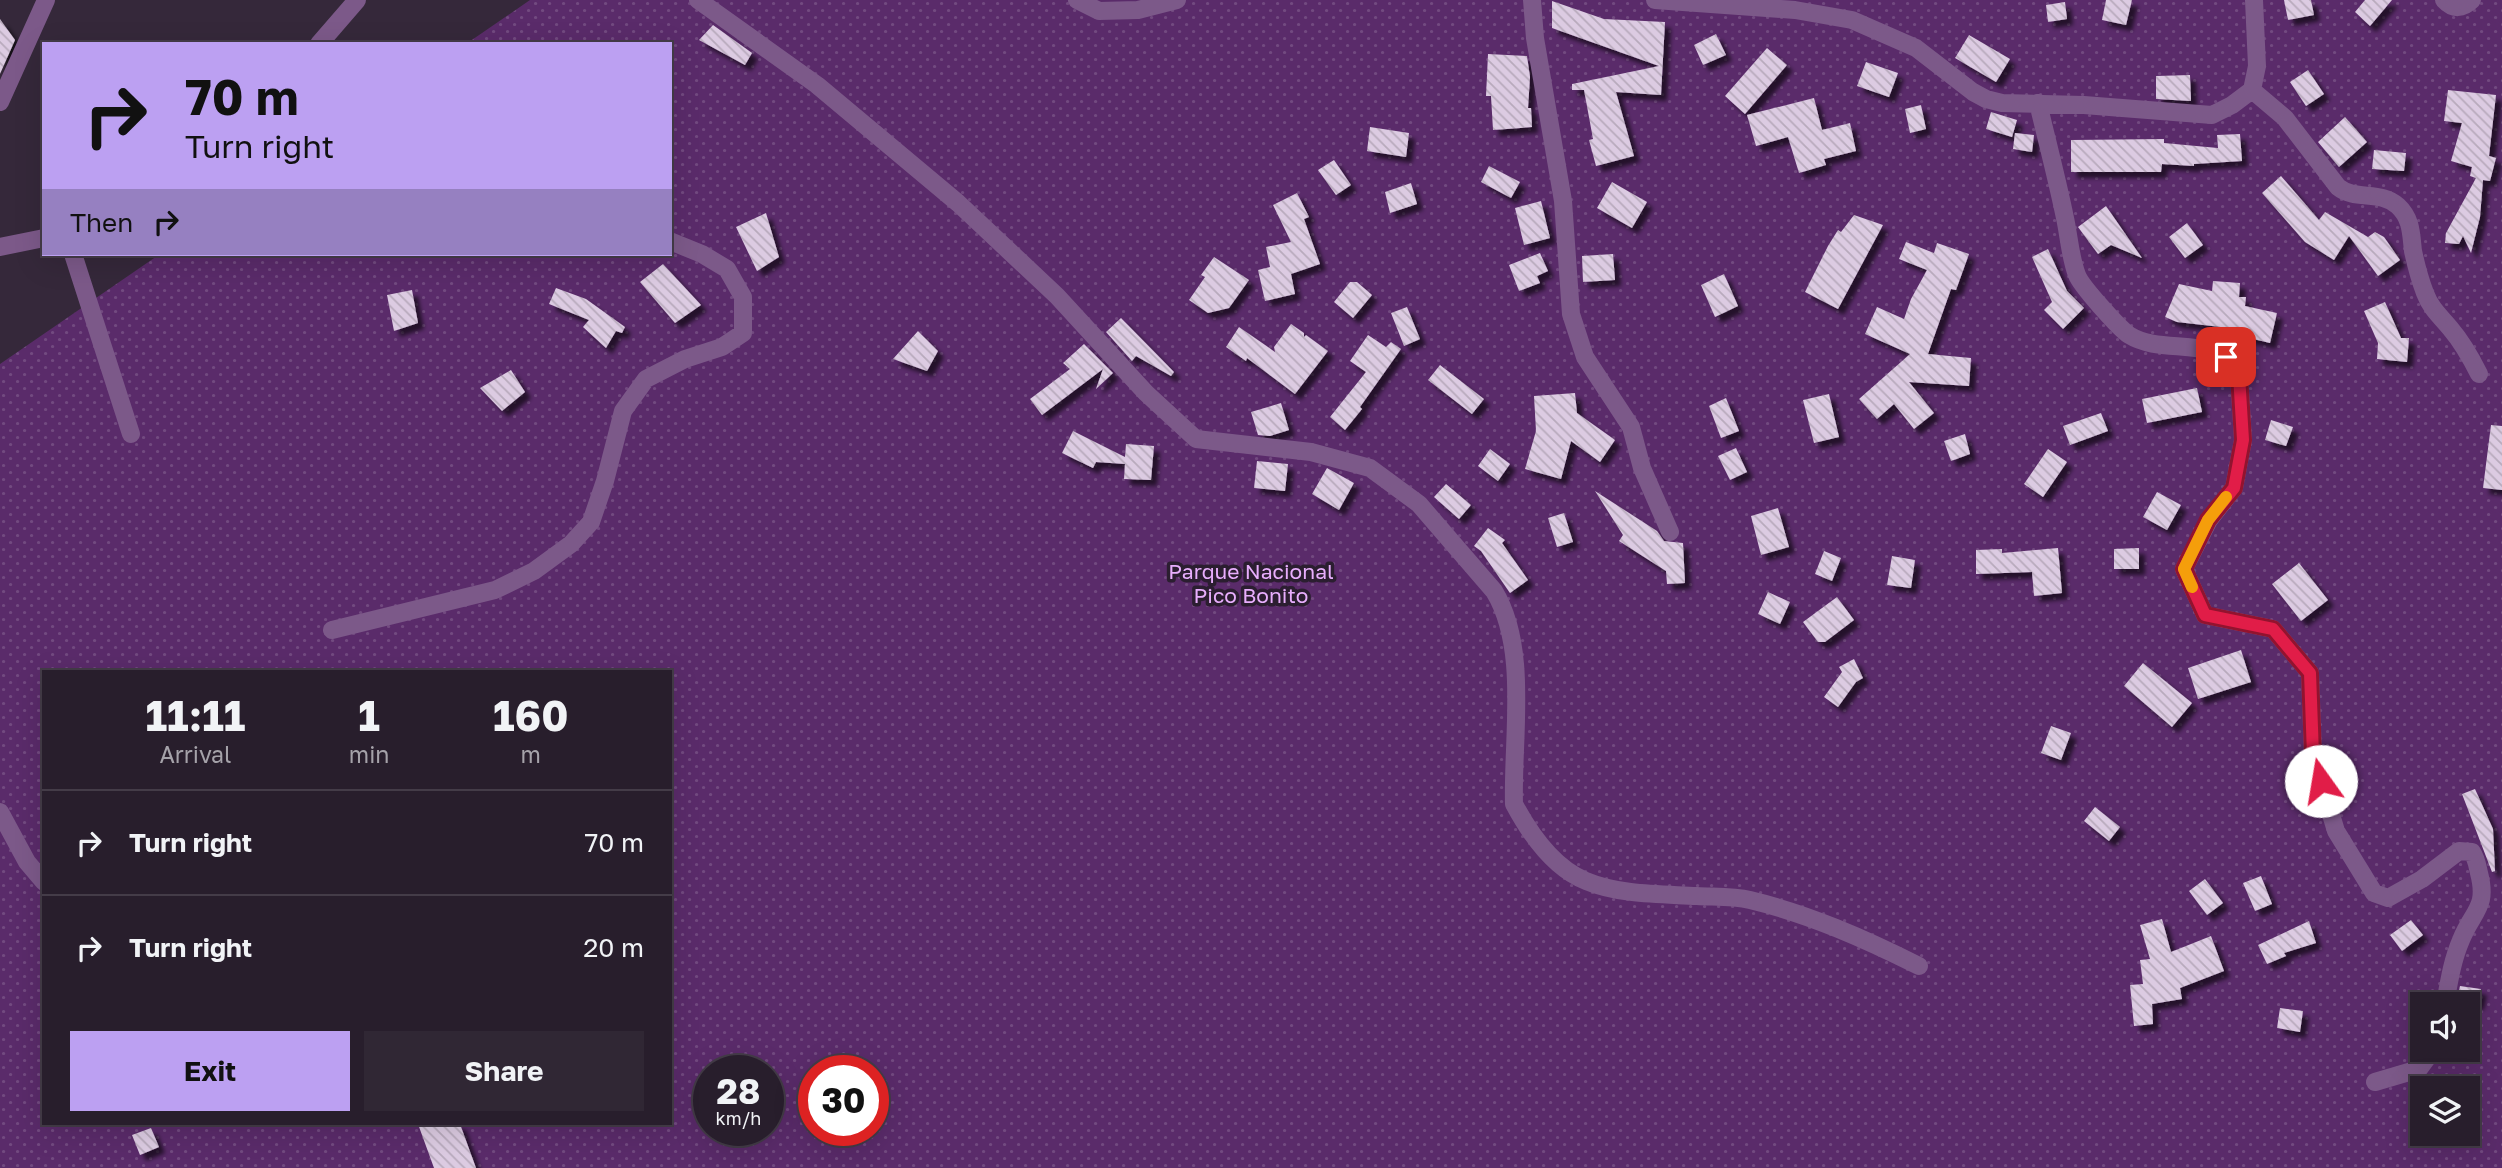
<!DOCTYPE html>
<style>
:root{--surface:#281e2c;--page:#302734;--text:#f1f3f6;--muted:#a5a2a9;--line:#443c48;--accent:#bca0f2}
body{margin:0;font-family:"Golos Text",sans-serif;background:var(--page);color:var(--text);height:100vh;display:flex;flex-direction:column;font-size:26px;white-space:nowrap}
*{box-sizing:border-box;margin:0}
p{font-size:23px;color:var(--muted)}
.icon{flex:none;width:38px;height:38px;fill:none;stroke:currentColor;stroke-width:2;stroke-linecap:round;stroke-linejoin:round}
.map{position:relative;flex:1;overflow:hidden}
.drawer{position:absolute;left:42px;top:670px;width:630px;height:455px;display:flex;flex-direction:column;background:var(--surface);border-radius:0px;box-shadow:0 7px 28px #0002,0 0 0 2px var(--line)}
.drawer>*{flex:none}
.hud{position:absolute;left:42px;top:42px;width:630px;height:214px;border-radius:0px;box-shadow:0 7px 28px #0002,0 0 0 2px var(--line);background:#bca0f2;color:#111;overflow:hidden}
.fabs{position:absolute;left:2410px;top:992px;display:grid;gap:14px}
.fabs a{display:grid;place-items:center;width:70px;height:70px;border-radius:0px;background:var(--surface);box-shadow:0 7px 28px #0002,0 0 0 2px var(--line);font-size:35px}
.speed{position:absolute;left:693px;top:1055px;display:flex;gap:14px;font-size:35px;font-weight:700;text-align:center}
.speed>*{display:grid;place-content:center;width:91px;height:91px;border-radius:50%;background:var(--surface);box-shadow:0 7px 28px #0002,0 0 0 2px var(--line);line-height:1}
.speed small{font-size:18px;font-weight:400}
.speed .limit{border:10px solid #d22;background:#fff;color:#111}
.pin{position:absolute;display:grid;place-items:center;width:60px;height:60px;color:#fff;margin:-30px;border-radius:14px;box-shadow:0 4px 10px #0006}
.me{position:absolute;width:77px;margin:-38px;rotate:347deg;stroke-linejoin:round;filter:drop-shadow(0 0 5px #0008)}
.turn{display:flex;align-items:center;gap:24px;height:147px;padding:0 28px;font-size:32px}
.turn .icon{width:91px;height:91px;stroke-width:2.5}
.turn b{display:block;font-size:49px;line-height:60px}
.then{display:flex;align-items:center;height:66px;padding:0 28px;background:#0003;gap:14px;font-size:26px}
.eta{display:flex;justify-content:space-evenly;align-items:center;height:119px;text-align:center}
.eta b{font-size:42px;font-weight:700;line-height:49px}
.button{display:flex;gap:14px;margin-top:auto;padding:14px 28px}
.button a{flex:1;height:80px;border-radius:0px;background:var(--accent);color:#111;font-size:28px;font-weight:700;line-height:80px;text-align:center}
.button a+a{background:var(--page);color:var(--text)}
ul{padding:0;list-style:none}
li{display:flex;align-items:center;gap:21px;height:105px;padding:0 28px;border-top:2px solid var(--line)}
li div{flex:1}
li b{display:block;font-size:26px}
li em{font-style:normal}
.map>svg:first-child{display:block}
.park{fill:url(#park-dots);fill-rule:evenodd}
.building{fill:url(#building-back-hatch);filter:url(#shadow)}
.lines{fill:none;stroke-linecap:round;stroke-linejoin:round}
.minor{stroke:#7c5989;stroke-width:18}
.route-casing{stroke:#92132f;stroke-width:18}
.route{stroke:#e11d48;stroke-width:12}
.slow{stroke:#f59e0b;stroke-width:12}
.labels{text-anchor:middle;stroke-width:7;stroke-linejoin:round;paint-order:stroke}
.park-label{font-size:21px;fill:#e8aefd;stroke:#2b1e30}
</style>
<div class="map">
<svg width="2502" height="1168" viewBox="0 0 2502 1168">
<defs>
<pattern id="park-dots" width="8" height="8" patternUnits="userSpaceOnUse" patternTransform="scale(1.75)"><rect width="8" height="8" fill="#5a2b6a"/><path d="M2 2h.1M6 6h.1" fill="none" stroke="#724a80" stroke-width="1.8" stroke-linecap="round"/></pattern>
<pattern id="building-back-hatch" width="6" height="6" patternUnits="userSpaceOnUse" patternTransform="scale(1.75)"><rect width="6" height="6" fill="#dccbe2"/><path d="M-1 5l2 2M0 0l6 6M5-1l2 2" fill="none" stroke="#b8aabc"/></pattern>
<filter id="shadow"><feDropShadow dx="6" dy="6" stdDeviation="2" flood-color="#0009"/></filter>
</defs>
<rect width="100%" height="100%" fill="#35283a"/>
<!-- park -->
<path class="park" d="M530 0H2502V1168H0V364L160 254H670V44H466ZM44 672H670V1124H44ZM2422 1004H2468V1050H2422ZM709 1071H768V1130H709ZM814 1071H873V1130H814ZM2422 1088H2468V1134H2422Z"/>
<!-- building -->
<path class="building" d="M2106 0H2132L2126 25 2102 20Z
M2284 0H2311L2314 15 2288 20Z
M2365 0H2392L2370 26 2355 12Z
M1552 1 1604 19 1665 22 1661 95 1616 92 1634 156 1596 166 1589 140 1593 139 1584 90H1572V84L1659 66 1552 28Z
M2065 2 2067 19 2048 22 2046 5Z
M0 19 15 40 0 74Z
M713 25 752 53 745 65 699 40Z
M1716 34 1726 55 1703 65 1694 45Z
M1969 35 2010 59 1996 82 1955 58Z
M1767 48 1787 65 1745 114 1725 96Z
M1488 54 1527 56 1530 77 1528 108H1531L1532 127 1493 130 1491 96H1486Z
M1866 62 1898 73 1889 97 1857 86Z
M2308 70 2324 94 2306 106 2290 82Z
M2190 75 2191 101 2156 99V76Z
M2448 90 2496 95 2489 156 2496 158 2490 181 2483 180 2480 217 2471 253 2463 236 2459 244 2445 243 2446 233 2476 178 2470 176 2472 167 2451 161 2462 123 2444 121Z
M1814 98 1822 130 1850 123 1856 151 1824 159 1826 165 1799 173 1788 137 1756 146 1747 115Z
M1921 105 1926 129 1910 133 1905 109Z
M1991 112 2017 120 2012 137 1986 129Z
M2345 117 2367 142 2339 167 2318 142Z
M1370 127 1409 133 1406 157 1367 151Z
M2015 133 2034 135 2032 152 2013 149Z
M2240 134 2242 161 2194 164V166L2162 164 2161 172H2071V140L2164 139V143L2218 148 2217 135Z
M2374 150 2406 153 2404 171 2372 169Z
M1334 160 1351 185 1336 195 1318 170Z
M1489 166 1520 182 1511 198 1481 182Z
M2281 176 2319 220 2325 212 2368 237 2375 232 2384 237 2400 260 2378 276 2349 236 2334 260 2305 242 2262 193Z
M1612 182 1647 202 1632 228 1597 208Z
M1411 183 1417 204 1390 213 1385 192Z
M1297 193 1309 217 1304 219 1320 264 1291 274 1295 294 1265 301 1258 270 1270 267 1266 247 1291 242 1273 205Z
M1541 201 1550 238 1524 245 1515 208Z
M2106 206 2142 258 2111 245 2098 254 2078 227Z
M766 213 779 257 757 271 736 227Z
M1854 215 1883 225 1838 309 1805 292 1828 246 1838 230 1841 232Z
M2187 223 2203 245 2185 258 2169 237Z
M1906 242 1934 253 1937 243 1969 254 1956 290 1951 289 1928 354 1971 358 1969 386 1909 382 1934 413 1914 429 1894 404 1877 419 1859 399 1910 354 1865 334 1877 307 1904 319 1911 299 1927 270 1899 259Z
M2048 249 2067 291 2084 308 2063 329 2044 310 2052 302 2032 257Z
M1540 253 1548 271 1537 276 1540 283 1519 291 1509 265Z
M1613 254 1615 280 1583 282 1582 256Z
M1214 257 1249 280 1229 308 1208 313 1189 300 1205 277 1201 275Z
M663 264 701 305 675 323 640 282Z
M1724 274 1738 306 1715 317 1701 285Z
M2213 281 2240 283 2239 297H2246L2245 306 2277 313 2270 343 2245 337 2247 330 2177 322 2165 317 2179 284 2212 291Z
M1350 282H1357L1372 295 1353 318 1334 302Z
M556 288 586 299 625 327 622 333 616 331 606 348 583 327 589 320 549 304Z
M412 290 418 323 394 331 387 295Z
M2385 302 2401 338H2409L2407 362 2377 359 2378 343 2364 311Z
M1407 307 1420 339 1404 346 1391 313Z
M1121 318 1174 372 1171 376 1136 356 1132 361 1106 332Z
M1291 324 1304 333V337L1306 335 1328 351 1295 394 1247 358 1246 361 1226 347 1239 327 1275 352 1274 347Z
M918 331 938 351 927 371 893 359Z
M1368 335 1386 347 1391 342 1401 349 1360 407 1362 409 1345 430 1330 417 1366 372 1350 361Z
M1084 344 1113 373 1096 389 1103 369 1042 415 1030 399 1070 369 1063 363Z
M1440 365 1484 399 1472 414 1428 380Z
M511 370 525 392 502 411 480 388Z
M2197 388 2202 412 2147 423 2142 399Z
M1575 393 1577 413 1615 440 1600 462 1571 441 1561 479 1525 469 1536 431 1534 396Z
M1829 394 1839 437 1814 443 1803 400Z
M1726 398 1739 431 1721 438 1709 406Z
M1281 403 1289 430 1270 436 1258 435 1251 412Z
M2101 413 2108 431 2070 445 2063 426Z
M2271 420 2293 427 2286 446 2265 440Z
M2491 425 2502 426V490L2483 488Z
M1073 431 1125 457 1126 444 1154 446 1151 480 1124 479 1125 464 1096 462 1093 468 1062 453Z
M1965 434 1970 454 1951 461 1944 441Z
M1736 448 1747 472 1730 480 1718 456Z
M1490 449 1510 464 1498 481 1478 466Z
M2048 449 2067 462 2043 497 2024 484Z
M1257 461 1288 464 1285 491 1254 488Z
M1327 468 1354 483 1339 510 1312 494Z
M1446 484 1471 505 1459 519 1434 497Z
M1595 491 1657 531 1664 541 1683 543 1685 583 1667 584 1666 571 1619 541 1623 535Z
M2157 492 2181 505 2167 530 2143 517Z
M1778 508 1789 547 1761 555 1751 516Z
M1564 513 1573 542 1557 547 1548 518Z
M1488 528 1505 540 1502 543 1528 580 1510 593 1481 551 1474 546Z
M2058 548 2062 593 2034 596 2032 572 1976 574V550L2002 549V553Z
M2139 548V569H2114V549Z
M1824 551 1841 558 1832 581 1815 574Z
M1892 556 1915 560 1911 588 1887 585Z
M2299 563 2328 600 2301 621 2272 584Z
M1768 592 1790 602 1780 624 1758 614Z
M1837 597 1854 620 1825 642H1818L1803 622Z
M2241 650 2251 682 2198 699 2188 668Z
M1854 659 1863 678 1856 682 1838 707 1824 697 1842 672 1839 667Z
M2143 663 2192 703 2172 727 2124 686Z
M2051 726 2071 733 2061 760 2041 753Z
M2475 789 2493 829 2495 871 2492 872 2462 794Z
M2095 807 2120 827 2109 841 2084 821Z
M2261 876 2272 904 2255 911 2243 883Z
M2205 879 2223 903 2207 915 2189 891Z
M2162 919 2171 952 2211 936 2224 971 2180 988 2182 999 2152 1004 2153 1024 2134 1026 2130 985 2143 984 2140 960 2150 959 2140 925Z
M2411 920 2423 935 2402 951 2390 935Z
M2309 921 2316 943 2284 953 2286 956 2267 964 2258 945Z
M2460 986 2481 989 2478 1004H2456Z
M2280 1008 2303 1011 2300 1032 2277 1028Z
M418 1124H460L476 1168H434Z
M151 1128 159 1147 140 1155 132 1135Z"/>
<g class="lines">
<!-- minor -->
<path class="minor" d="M698 0 817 85 958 203 1057 296 1146 393 1196 439 1311 452 1370 468 1419 504 1494 591C1529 648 1512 738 1514 804 1530 834 1553 868 1586 881 1619 895 1661 894 1697 896 1714 897 1733 896 1750 900 1809 914 1865 939 1919 966
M1077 0 1099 11 1138 10 1177 0
M1532 0 1535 38 1563 201 1571 314 1585 357 1631 427 1642 468 1670 532
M1655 0 1795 10 1852 20 1916 48 1973 92 1986 99 2002 103 2084 105 2212 115 2232 105 2252 90 2257 66 2254 0
M2444 0C2453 10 2463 9 2472 0
M319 44 357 0
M2252 90 2285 118 2338 187C2355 201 2381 190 2398 206 2412 219 2411 235 2413 251 2416 265 2420 280 2425 293 2431 309 2440 316 2450 328 2462 342 2471 358 2479 374
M0 102 46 0
M2038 103C2047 141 2057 179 2065 218 2069 236 2070 257 2077 275 2081 286 2119 328 2129 335 2164 357 2217 332 2239 375L2243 440 2234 488 2209 520 2184 569 2205 615 2273 629 2310 673 2313 755 2336 831 2374 893 2388 898 2422 879 2459 851 2472 852C2477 860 2477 865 2479 873 2488 908 2473 910 2461 940 2452 961 2449 982 2445 1004
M0 247 44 238
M73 254 131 434
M332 630 495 590 534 571 571 544 591 522 605 481 623 411 646 379 685 359 722 347 743 333V297L727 269 702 254 670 241
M0 812 27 862 44 882
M2375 1082 2419 1069 2433 1050"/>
</g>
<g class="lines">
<!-- route casing -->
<g class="route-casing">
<path id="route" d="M2226 357 2239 375 2243 440 2234 488 2208 520 2184 569 2205 615 2273 629 2310 673 2313 755 2321 781"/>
</g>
<!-- route -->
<use href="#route" class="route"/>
<!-- slow -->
<path class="slow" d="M2192 587 2184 569 2208 520 2226 497"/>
</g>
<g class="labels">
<!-- park labels -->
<g class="park-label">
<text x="1251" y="579">Parque Nacional<tspan x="1251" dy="24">Pico Bonito</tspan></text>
</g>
</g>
</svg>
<div class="fabs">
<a><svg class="icon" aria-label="sound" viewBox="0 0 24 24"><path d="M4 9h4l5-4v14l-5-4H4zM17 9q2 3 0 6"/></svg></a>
<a><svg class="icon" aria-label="layers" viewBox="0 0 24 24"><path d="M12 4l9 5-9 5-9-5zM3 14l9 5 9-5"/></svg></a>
</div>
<div class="speed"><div>28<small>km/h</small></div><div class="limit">30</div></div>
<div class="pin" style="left:2226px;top:357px;background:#d93025"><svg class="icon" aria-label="arrive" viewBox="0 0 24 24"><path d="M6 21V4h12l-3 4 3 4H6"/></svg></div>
<svg class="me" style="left:2321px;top:781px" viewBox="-20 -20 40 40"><circle r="19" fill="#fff"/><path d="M0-13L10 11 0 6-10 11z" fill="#e11d48"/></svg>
<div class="hud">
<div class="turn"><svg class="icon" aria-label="right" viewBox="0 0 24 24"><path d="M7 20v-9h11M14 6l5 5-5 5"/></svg><div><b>70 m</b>Turn right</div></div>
<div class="then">Then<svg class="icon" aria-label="right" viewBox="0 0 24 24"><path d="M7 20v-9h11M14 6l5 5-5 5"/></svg></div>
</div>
<section class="drawer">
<div class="eta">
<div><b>11:11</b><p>Arrival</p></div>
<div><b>1</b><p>min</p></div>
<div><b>160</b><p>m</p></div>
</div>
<ul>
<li><svg class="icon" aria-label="right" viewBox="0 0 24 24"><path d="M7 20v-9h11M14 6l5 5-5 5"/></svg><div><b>Turn right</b></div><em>70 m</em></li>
<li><svg class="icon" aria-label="right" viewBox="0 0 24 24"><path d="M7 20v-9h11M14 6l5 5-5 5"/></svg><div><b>Turn right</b></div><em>20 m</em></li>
</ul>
<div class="button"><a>Exit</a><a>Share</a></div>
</section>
</div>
